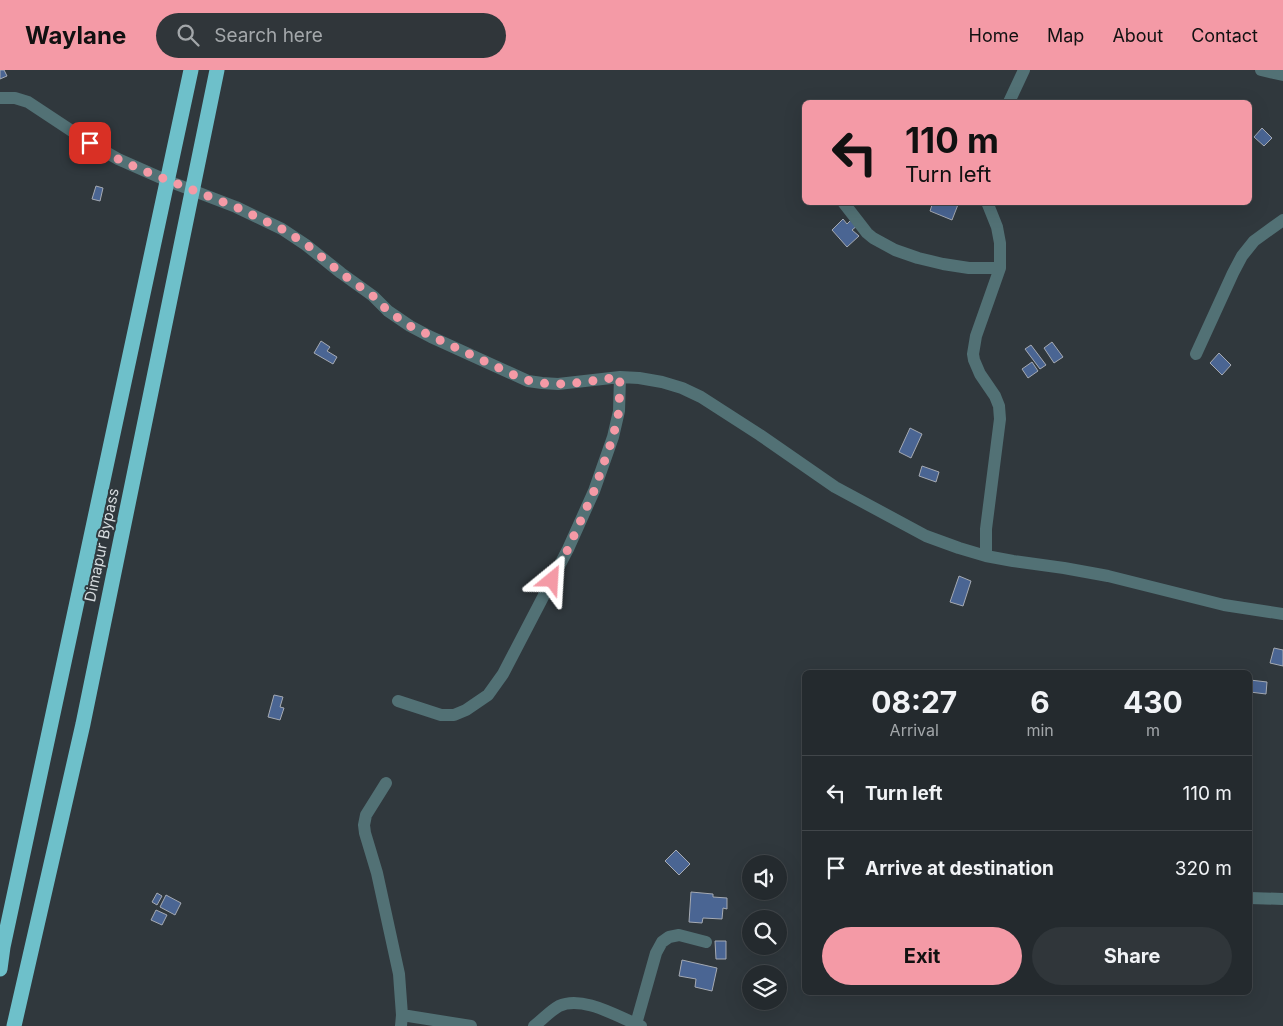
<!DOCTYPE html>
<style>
:root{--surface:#242a2e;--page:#30363a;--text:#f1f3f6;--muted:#a3a7aa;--line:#41464a;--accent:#f49aa6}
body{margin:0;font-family:Inter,sans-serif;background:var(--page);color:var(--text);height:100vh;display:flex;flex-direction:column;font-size:19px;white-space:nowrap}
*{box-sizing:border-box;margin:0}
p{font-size:16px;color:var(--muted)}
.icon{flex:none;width:28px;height:28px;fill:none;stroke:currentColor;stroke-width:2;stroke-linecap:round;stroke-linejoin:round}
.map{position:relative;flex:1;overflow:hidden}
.drawer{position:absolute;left:802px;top:600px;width:450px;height:325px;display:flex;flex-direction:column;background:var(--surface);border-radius:8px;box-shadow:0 5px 20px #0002,0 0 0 1px var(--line)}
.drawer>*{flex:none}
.guide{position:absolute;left:802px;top:30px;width:450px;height:105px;border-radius:8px;box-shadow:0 5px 20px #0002,0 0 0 1px var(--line);background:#f49aa6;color:#111;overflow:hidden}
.fabs{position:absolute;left:742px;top:785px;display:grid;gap:10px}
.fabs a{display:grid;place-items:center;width:45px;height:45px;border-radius:50%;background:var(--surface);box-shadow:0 5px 20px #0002,0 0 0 1px var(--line);font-size:25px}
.pin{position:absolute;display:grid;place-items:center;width:42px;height:42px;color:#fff;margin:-21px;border-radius:10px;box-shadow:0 2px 8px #0006}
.me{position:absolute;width:55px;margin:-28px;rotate:27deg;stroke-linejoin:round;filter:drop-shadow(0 0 4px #0008)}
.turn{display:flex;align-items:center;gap:18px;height:105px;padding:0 20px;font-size:22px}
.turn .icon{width:65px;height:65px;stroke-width:2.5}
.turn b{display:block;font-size:35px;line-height:42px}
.eta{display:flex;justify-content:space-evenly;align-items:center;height:85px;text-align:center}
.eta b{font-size:30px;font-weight:700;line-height:35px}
.cta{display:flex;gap:10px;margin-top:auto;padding:10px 20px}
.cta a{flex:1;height:58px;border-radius:30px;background:var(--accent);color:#111;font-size:20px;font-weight:700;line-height:58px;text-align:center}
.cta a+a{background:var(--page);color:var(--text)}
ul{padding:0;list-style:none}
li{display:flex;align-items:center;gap:15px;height:75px;padding:0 20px;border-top:1px solid var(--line)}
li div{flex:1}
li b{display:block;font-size:19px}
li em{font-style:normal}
header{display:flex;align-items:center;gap:30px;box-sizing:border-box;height:70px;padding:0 25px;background:var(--accent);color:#111}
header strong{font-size:24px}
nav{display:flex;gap:28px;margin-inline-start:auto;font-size:18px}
.search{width:350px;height:45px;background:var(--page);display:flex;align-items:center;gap:12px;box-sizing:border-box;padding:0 18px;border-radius:28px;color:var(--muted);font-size:19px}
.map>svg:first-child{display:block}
.building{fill:#4a6593;stroke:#a5aab3}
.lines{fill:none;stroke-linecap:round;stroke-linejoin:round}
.minor{stroke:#527175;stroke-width:12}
.highway{stroke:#6ec0ca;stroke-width:15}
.route{stroke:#f49aa6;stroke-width:9;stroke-dasharray:0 16.2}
.labels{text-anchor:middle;stroke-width:4;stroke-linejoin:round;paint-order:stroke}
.street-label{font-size:15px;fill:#d6dbde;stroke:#30383d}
</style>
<header>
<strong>Waylane</strong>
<div class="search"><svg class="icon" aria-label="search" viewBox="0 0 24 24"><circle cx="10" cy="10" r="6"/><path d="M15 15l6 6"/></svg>Search here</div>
<nav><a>Home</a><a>Map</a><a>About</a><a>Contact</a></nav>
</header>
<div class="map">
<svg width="1283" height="956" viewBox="0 0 1283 956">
<rect width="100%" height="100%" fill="#30383d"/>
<!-- building -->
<path class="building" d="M0 0H4L7 6 0 9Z
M1262 58 1272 68 1264 76 1254 67Z
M96 116 103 118 100 131 92 129Z
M933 132H959L952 150 930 141Z
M853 148 858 155 852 160 859 166 847 177 832 160 843 149 847 154Z
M321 271 330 277 327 281 337 287 333 294 314 283Z
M1052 272 1063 287 1054 293 1044 278Z
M1031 275 1046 295 1040 299 1025 279Z
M1219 283 1231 295 1222 305 1210 293Z
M1032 292 1038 301 1028 308 1022 299Z
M910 358 922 364 911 388 899 382Z
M922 396 939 402 936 412 919 406Z
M959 506 971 511 963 536 950 532Z
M1274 578 1283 580V596L1270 593Z
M1250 610 1267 612 1266 624 1250 622Z
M274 625 283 627 280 637 284 638 280 650 268 647Z
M676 780 690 794 679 805 665 791Z
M691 822 713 824V827L727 828V839L723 838 722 849 703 848 702 853 689 852Z
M157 823 162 826 157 835 152 832Z
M166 825 181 833 175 845 160 837Z
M156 840 167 845 162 855 151 850Z
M715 871H726V889H716Z
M682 890 717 898 712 921 695 917 696 909 679 906Z"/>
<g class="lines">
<!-- minor -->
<path class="minor" d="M1261 0 1283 5
M0 28H15L28 32 90 73 118 89 168 111 236 137 282 159 306 175 341 203 373 226 388 241 410 256 431 267 528 311 542 313 558 314 620 307 639 308 662 312 682 318 701 327 760 365 835 417 926 466 959 478 986 486 1013 491 1064 498 1108 506 1224 535 1283 544
M1009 32 1024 0
M843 132 867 163 873 168 895 180 918 188 943 194 969 198H1000
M1196 284 1233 203 1242 186 1254 171 1283 150
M986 486V459L1000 349 999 336 995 326 980 304 974 290 973 284 976 266 1000 198V173L997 157 987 132
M398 631 441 645H454L466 640 488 625 503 604 568 479 594 421 613 367 619 341 620 307
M386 713 366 745 364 755 365 763 377 803 399 904 402 945 401 956
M1250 828 1283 829
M402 945 471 956
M636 954 656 883 662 872 669 867 679 865 706 872
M534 956C542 950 550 941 559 936 583 925 618 947 641 956"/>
<!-- highway -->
<path class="highway" d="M0 899 3 877 191 0
M14 956 83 654 217 0"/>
</g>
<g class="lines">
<!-- route -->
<path class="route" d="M90 73 118 89 142 100 236 137 282 159 306 174 341 203 373 226 388 241 410 256 516 306C551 321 584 311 620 307L619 341 613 367 594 421 568 479 552 510"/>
</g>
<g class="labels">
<!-- street labels -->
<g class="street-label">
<text transform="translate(102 475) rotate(-78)" y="5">Dimapur Bypass</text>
</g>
</g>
</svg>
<div class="fabs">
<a><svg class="icon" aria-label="sound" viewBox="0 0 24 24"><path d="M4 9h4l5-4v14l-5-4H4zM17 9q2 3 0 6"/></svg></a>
<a><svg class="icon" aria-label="search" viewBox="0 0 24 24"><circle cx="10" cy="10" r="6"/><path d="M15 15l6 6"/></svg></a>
<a><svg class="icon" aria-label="layers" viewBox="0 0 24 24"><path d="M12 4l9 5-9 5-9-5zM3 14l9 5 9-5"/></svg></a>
</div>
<div class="pin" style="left:90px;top:73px;background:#d93025"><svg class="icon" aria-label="arrive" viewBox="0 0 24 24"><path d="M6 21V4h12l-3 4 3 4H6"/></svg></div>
<svg class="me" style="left:552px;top:510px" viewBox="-20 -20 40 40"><path d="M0-17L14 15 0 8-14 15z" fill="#f49aa6" stroke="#fff" stroke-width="4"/></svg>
<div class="guide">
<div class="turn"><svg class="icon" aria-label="left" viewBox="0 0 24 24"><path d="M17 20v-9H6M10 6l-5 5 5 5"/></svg><div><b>110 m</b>Turn left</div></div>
</div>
<section class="drawer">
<div class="eta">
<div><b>08:27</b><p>Arrival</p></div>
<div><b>6</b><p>min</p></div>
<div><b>430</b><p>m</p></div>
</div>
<ul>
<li><svg class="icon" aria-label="left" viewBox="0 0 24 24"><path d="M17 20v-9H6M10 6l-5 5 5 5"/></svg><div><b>Turn left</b></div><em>110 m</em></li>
<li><svg class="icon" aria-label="arrive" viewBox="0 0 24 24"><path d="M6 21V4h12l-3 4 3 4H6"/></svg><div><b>Arrive at destination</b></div><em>320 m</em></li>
</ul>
<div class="cta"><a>Exit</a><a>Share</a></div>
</section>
</div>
